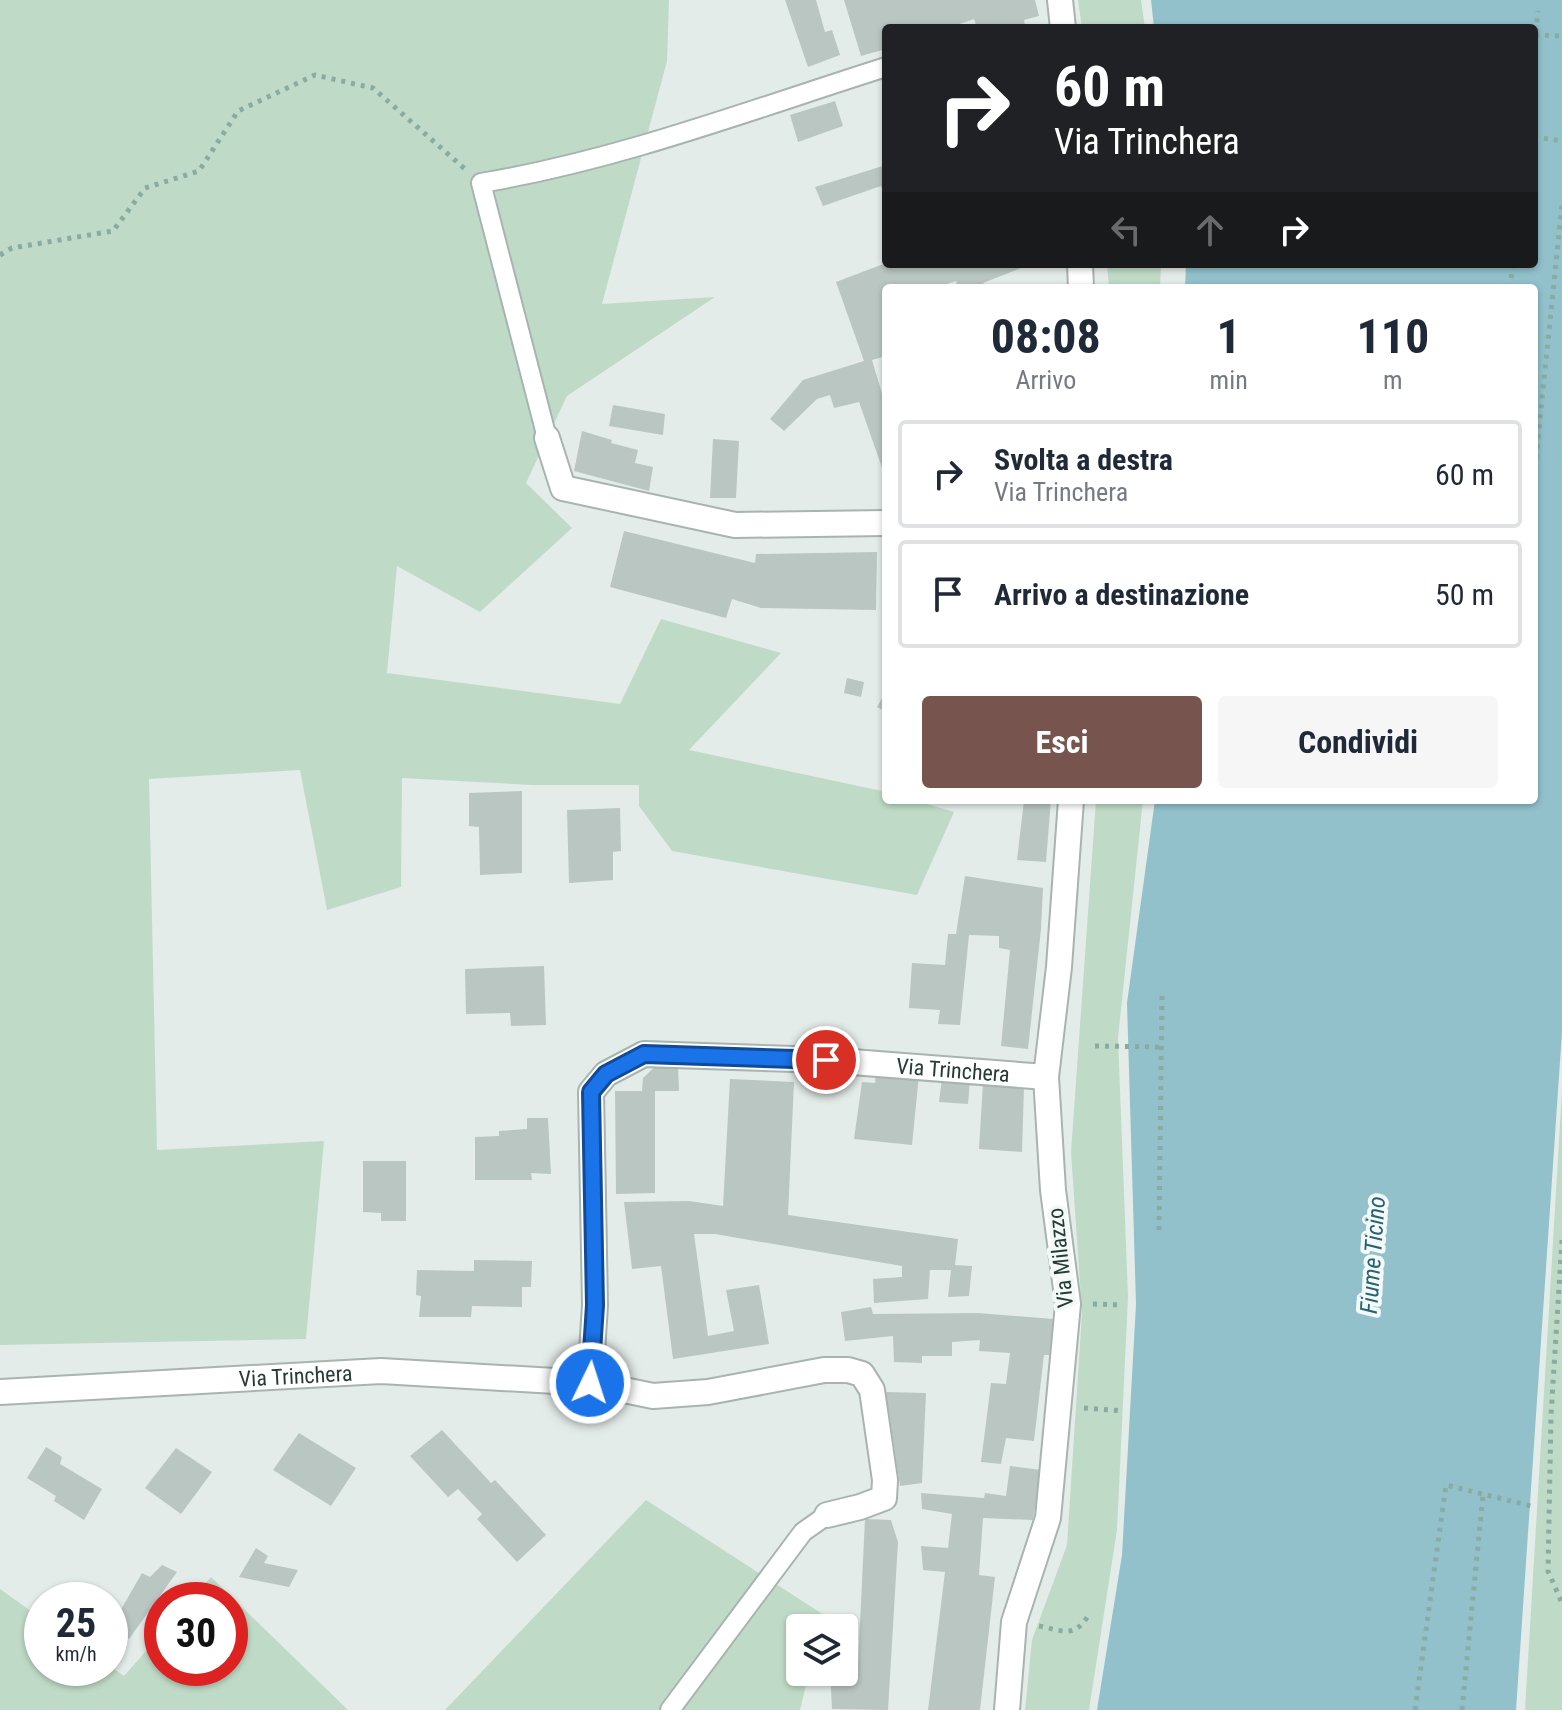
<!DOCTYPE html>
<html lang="it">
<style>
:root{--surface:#fff;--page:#f6f6f7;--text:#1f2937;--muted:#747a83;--line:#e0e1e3;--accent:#77554e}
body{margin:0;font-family:"Roboto Condensed",sans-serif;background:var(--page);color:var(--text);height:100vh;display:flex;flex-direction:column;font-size:30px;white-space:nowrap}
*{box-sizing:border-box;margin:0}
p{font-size:26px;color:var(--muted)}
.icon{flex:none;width:44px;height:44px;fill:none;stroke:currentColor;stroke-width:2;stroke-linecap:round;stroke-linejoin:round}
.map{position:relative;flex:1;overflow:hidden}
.side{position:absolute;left:882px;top:284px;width:656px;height:520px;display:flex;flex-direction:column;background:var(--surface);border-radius:8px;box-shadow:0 2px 6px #0004}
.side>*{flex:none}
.guide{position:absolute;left:882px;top:24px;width:656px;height:244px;border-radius:8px;box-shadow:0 2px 6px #0004;background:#202124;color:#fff;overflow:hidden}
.tools{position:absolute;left:786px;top:1614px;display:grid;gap:16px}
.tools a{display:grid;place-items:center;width:72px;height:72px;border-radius:8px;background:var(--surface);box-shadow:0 2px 6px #0004;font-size:40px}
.speed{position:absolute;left:24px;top:1582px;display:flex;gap:16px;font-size:40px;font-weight:700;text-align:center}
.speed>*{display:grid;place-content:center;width:104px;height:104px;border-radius:50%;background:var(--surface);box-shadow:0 2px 6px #0004;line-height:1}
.speed small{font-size:20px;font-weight:400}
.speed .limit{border:12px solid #d22;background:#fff;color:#111}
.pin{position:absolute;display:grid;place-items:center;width:68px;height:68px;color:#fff;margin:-34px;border:4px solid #fff;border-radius:50%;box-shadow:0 2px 8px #0007}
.me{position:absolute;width:88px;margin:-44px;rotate:4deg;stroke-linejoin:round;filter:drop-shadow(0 0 6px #0008)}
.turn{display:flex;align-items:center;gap:28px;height:168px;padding:0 40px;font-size:36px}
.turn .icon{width:104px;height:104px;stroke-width:2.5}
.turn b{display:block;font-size:56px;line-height:68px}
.lanes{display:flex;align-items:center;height:76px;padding:0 40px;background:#0003;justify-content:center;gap:40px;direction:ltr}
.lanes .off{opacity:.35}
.eta{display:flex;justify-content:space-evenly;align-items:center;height:136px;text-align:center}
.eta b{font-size:48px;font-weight:700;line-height:56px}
.primary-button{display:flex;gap:16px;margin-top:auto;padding:16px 40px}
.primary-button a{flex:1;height:92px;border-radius:8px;background:var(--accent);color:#fff;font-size:32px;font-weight:700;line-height:92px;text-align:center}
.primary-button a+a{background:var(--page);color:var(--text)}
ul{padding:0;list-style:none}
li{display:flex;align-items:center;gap:24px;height:108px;margin:0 16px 12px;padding:0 24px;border:4px solid var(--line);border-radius:8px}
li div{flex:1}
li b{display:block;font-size:30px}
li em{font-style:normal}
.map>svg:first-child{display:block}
.green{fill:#bfdbc7}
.water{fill:#92c1cb}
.building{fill:#bac6c2}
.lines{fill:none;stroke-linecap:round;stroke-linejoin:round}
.service-casing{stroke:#a7b4b0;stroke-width:22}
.minor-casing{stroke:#a7b4b0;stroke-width:28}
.path{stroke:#88aca2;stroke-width:5;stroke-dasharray:4 6;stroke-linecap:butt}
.service{stroke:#fff;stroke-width:18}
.minor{stroke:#fff;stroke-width:24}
.route-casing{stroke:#114b97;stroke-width:20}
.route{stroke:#1a73e8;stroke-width:14}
.labels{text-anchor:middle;stroke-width:8;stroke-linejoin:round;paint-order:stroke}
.street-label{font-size:22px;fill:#253c36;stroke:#f4f9f7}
.water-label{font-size:24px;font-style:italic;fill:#256372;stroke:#f4f9f7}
</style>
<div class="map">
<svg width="1562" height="1710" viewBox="0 0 1562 1710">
<rect width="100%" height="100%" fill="#e4ece9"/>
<!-- green -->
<path class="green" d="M0 0H669L667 61 602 304 715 297 567 396 526 483 572 528 480 612 397 566 387 673 620 704 661 619 781 653 689 750 882 791 886 792V800H914L954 812 917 895 672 851 639 806V785H532L402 778 401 887 327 910 300 770 149 779 157 1150 324 1141 306 1339 0 1345Z
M1078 0H1141L1145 28H1082Z
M1107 264H1161L1160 288H1109Z
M1096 800H1143L1118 1038 1128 1297 1117 1530 1089 1710H1025L1032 1640 1067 1545 1082 1313 1071 1152Z
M1562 1091V1710H1525Z
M646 1500 824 1615 820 1628H800V1672H809L800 1710H445Z
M211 1577 348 1710H0V1589L42 1619V1668H110V1666L124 1676 162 1633V1668H230V1600H191Z"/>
<!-- water -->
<path class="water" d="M1151 0H1562V1032L1516 1710H1097L1122 1555 1136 1304 1127 1003 1155 800H1534V288H1185L1186 264H1534V28H1154Z"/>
<!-- building -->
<path class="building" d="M785 0H816L825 32 832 30 840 55 808 67Z
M844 0H1035L1039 16 1024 20 1026 28H977L974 19 948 28H886V49L861 56Z
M835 101 843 126 798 142 790 115Z
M886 165V198L881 186 823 206 815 187Z
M886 263 1031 264 983 283 986 288H958L956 281 934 288H886V356L872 360 886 407V479L859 402 834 408 830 395 817 399 784 431 770 419 803 380 864 361 836 282Z
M613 405 665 414 663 435 609 426Z
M582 431 612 440 611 443 638 450 635 463 653 467 649 491 574 471Z
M713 439 739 441 736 498H710Z
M624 531 755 563 756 554 877 552 876 610 761 608 732 599 726 618 610 587Z
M847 678 864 682 861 697 844 693Z
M886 691V712L877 707Z
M522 791V873L480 875 479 827 469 826V793Z
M1024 800H1051L1046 862 1017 860Z
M620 808 621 851 613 852V880L569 883 567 810Z
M965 876 1043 888 1041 929 1028 1049 1001 1046 1010 950 999 948V936L969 935 960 1025 938 1024 940 1010 909 1008 912 963 945 965 948 934H956Z
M544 966 546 1025 511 1026 510 1013 466 1014 465 969Z
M659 1063 678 1065 679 1091H655V1193L616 1194 615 1091H642L643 1078Z
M876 1071 919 1075 912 1145 854 1139 862 1082 875 1083Z
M942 1078 970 1081 968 1104 939 1102Z
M730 1079 794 1082 788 1215 958 1239 955 1265 972 1266 969 1296 948 1297 951 1270H930L928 1299 874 1303 873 1279 902 1277V1266L715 1234H694L708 1336 734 1331 726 1290 759 1285 769 1344 673 1359 661 1266 632 1269 624 1202 689 1201 723 1206Z
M983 1082 1024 1086 1022 1152 979 1149Z
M527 1118H548L551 1174 531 1173 532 1180H475V1137L499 1136V1131L527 1129Z
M363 1161H406V1221H381V1213L363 1212Z
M474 1260 532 1261 531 1287H522V1307L472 1306 471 1317H419L421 1296 416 1295 417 1270 474 1271Z
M871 1307 873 1314 978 1313 1053 1319 1051 1355H1044L1034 1441 1006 1438 1001 1464 981 1462 991 1383 1006 1384 1010 1353 979 1351 980 1340 952 1342V1356H922V1363L894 1362 893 1336 845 1341 841 1312Z
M886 1392 926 1393 922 1483 900 1486Z
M442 1430 491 1483 495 1480 546 1535 517 1562 477 1519 482 1514 458 1489 448 1497 410 1456Z
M299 1433 356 1468 331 1506 273 1470Z
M46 1447 62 1457 60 1464 102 1489 84 1520 54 1501 56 1496 27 1478Z
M176 1448 212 1472 181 1514 145 1488Z
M1010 1466 1041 1470 1033 1520 983 1518 979 1575 995 1577 980 1710H928L945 1572 923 1570 921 1546 948 1548 952 1514 922 1509 921 1493 984 1498 985 1493 1006 1496Z
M865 1519 891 1520 898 1542 888 1710 832 1709 830 1672H844V1665H858Z
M256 1548 268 1556 264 1563 298 1570 289 1587 239 1577Z
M162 1565 177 1572 129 1639 112 1625 142 1573 150 1577Z"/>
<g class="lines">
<!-- service casing -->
<g class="service-casing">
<path id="service" d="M547 438 481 183C619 160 753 109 886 67
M670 1710 803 1532 827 1515"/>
</g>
<!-- minor casing -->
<g class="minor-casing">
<g id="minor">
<path d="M1060 0 1063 28"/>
<path d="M1080 264 1081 288"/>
<path d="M547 438 563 488 735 525 886 523"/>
<path d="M590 1383 653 1396 708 1392 824 1370H848L862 1374 872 1390 885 1480 884 1498 860 1507 827 1515"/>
<path id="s1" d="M0 1392 381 1371 590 1383 595 1305 591 1092 606 1074 644 1054 826 1060 1046 1077"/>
<path d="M1007 1710 1014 1622 1048 1518 1068 1304 1053 1190 1046 1077 1059 967 1071 800"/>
</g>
</g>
<!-- path -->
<path class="path" d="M1535 35 1562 36
M1534 52 1538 11
M1534 137 1562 141
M0 255 12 248 113 231 145 188 199 171 238 111 315 75 373 88 465 169
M1510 288 1513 264
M1534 478 1562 204
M1095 1046 1161 1047
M1159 1230 1162 995
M1562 1240 1551 1415 1548 1571 1562 1603
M1093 1304 1123 1305
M1084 1408 1123 1411
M1039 1626C1061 1630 1074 1639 1088 1616
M1415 1710 1446 1485 1531 1506
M1462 1710 1483 1494"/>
<!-- service -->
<use href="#service" class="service"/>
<!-- minor -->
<use href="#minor" class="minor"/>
</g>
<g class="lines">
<!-- route casing -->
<g class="route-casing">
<path id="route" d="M590 1383 595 1305 591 1092 606 1074 644 1054 826 1060"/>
</g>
<!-- route -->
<use href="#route" class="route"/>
</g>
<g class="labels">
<!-- street labels -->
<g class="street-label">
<text dy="8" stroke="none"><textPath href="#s1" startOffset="1258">Via Trinchera</textPath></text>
<text transform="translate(1060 1258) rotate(-96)" y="8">Via Milazzo</text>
<text dy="8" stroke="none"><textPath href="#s1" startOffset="296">Via Trinchera</textPath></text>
</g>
<!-- water labels -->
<g class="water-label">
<text transform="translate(1373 1255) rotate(-86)" y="8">Fiume Ticino</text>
</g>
</g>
</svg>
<div class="tools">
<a><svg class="icon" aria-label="layers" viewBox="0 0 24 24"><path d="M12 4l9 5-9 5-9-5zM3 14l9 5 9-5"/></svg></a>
</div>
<div class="speed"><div>25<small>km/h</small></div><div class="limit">30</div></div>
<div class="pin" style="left:826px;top:1060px;background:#d93025"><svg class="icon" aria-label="arrive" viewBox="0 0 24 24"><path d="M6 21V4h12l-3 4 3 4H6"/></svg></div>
<svg class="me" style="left:590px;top:1383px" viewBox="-20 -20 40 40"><circle r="17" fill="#1a73e8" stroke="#fff" stroke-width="3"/><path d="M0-11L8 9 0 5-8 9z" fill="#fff"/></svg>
<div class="guide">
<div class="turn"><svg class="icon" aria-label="right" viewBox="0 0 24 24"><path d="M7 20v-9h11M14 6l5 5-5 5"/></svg><div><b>60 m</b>Via Trinchera</div></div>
<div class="lanes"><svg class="icon off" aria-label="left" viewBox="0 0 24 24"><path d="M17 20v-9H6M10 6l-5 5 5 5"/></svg><svg class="icon off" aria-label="ahead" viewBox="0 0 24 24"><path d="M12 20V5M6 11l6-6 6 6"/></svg><svg class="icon" aria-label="right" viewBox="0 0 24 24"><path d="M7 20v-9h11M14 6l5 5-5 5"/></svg></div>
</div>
<section class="side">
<div class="eta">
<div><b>08:08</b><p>Arrivo</p></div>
<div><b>1</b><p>min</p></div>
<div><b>110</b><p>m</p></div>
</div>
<ul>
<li><svg class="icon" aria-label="right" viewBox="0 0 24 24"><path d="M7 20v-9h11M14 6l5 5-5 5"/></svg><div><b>Svolta a destra</b><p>Via Trinchera</p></div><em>60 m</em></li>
<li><svg class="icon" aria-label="arrive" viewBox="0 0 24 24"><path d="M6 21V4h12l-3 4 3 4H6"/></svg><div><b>Arrivo a destinazione</b></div><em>50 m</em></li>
</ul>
<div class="primary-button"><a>Esci</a><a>Condividi</a></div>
</section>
</div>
